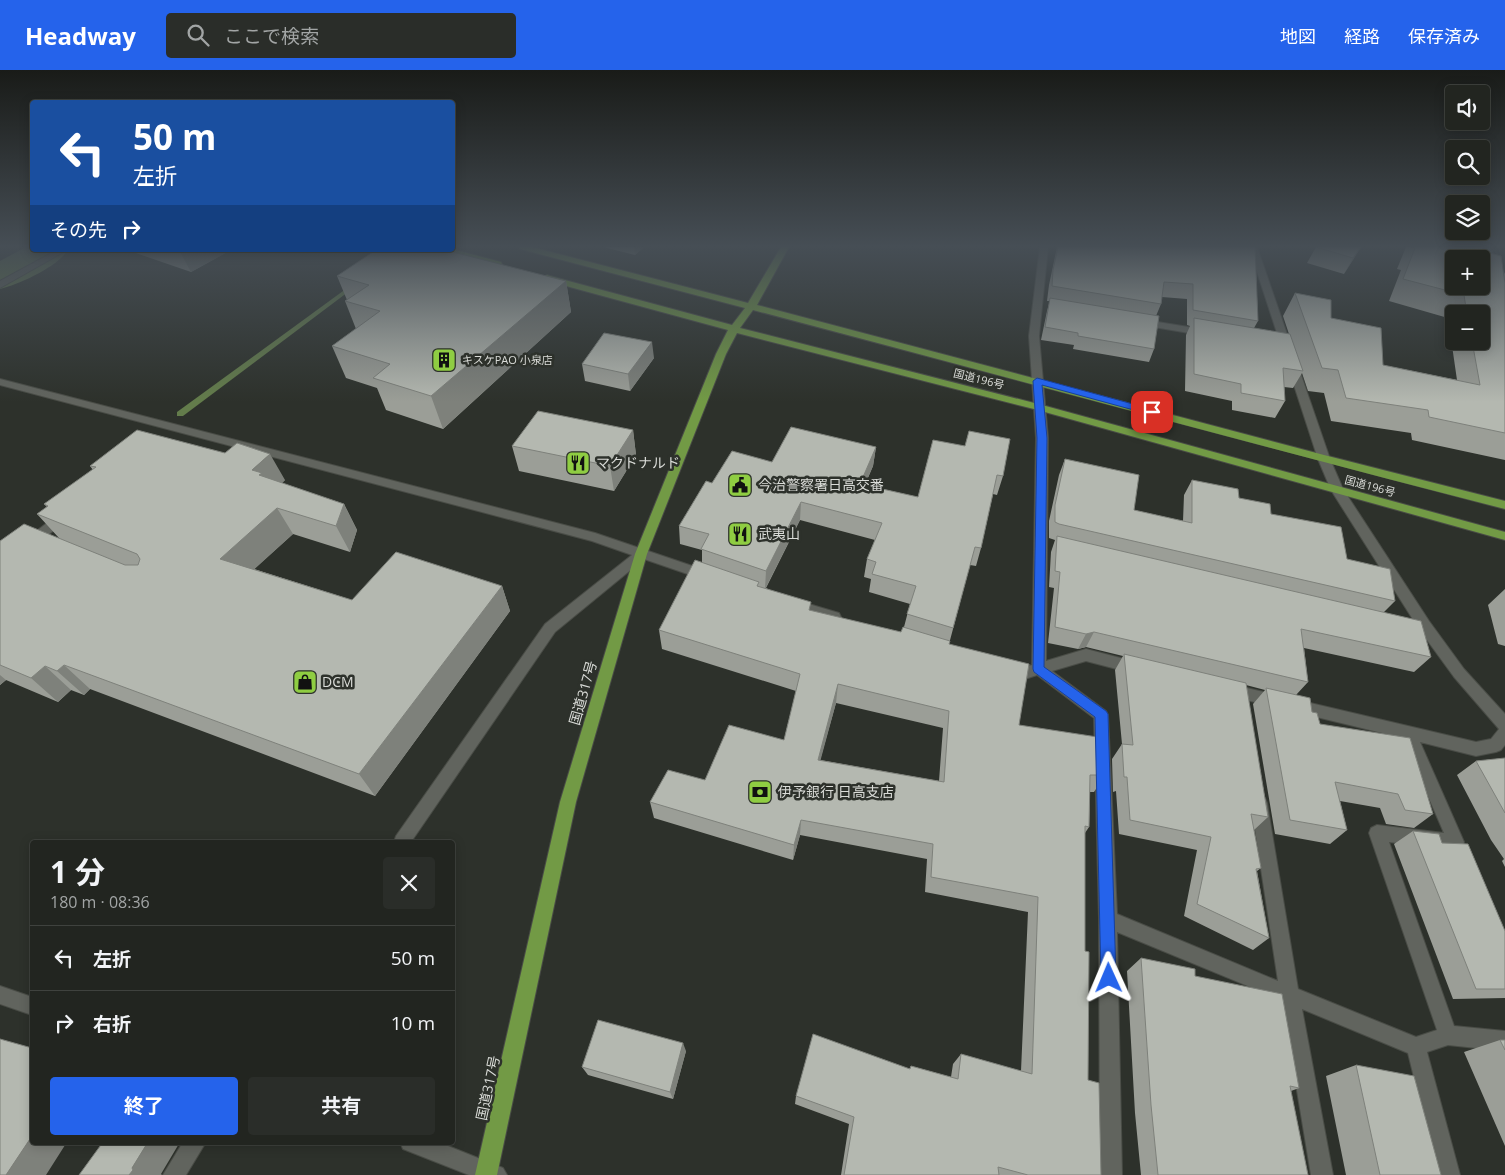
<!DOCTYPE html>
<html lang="ja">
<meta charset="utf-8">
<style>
:root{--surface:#222520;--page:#2a2d29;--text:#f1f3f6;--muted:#a2a5a5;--line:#3f423e;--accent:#2563eb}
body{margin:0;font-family:"Open Sans","Noto Sans JP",sans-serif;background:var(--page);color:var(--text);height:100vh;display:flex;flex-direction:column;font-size:19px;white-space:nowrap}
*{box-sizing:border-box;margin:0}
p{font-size:16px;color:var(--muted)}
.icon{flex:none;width:28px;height:28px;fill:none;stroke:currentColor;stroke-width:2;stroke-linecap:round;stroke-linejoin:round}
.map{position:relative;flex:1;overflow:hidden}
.drawer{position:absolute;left:30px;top:770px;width:425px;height:305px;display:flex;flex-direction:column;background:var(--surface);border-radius:5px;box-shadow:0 2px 12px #0003,0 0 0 1px var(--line)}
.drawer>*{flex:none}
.guide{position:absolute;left:30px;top:30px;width:425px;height:152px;border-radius:5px;box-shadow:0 2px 12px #0003,0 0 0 1px var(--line);background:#1a4fa0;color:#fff;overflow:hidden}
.fabs{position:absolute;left:1445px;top:15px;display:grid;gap:10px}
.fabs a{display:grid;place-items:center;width:45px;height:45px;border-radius:5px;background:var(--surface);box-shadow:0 2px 12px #0003,0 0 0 1px var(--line);font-size:25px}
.pin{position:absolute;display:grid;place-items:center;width:42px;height:42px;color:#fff;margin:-21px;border-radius:10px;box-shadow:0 2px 8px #0006}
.me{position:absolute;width:55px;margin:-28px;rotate:359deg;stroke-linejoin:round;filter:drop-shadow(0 0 4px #0008)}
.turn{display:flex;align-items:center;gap:18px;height:105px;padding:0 20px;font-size:22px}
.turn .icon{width:65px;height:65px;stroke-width:2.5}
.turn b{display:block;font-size:35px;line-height:42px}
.then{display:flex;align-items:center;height:48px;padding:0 20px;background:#0003;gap:10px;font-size:19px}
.round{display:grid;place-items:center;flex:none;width:52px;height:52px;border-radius:5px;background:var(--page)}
.head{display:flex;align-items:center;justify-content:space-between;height:85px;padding:0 20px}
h1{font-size:30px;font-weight:700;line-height:38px}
.button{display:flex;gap:10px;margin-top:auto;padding:10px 20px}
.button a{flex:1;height:58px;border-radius:5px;background:var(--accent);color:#fff;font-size:20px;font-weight:700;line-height:58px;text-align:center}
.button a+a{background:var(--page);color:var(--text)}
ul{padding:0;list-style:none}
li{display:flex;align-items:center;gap:15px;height:65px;padding:0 20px;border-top:1px solid var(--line)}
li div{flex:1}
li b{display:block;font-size:19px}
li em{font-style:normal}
header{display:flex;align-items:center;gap:30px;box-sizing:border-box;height:70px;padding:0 25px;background:var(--accent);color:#fff}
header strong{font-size:24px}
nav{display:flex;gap:28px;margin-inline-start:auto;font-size:18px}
.search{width:350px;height:45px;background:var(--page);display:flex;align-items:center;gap:12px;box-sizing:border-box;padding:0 18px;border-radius:5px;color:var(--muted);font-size:19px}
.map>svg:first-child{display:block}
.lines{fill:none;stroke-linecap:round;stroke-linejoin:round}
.stream{fill:#637c4b;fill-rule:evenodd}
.river{fill:#637c4b;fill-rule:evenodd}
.minor-casing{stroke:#494c46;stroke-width:2}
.trunk-casing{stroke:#494c46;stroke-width:2}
.minor{fill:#61645e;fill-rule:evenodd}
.trunk{fill:#729a45;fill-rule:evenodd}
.wall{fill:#9b9e97;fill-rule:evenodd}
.shaded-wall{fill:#7e817b}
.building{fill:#b4b8b0;stroke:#7e817b;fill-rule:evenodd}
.route{fill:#2563eb;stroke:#184099}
.labels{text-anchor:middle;stroke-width:5;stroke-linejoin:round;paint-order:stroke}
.far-poi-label{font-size:11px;fill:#dadcd8;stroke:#2d312b;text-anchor:start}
.far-street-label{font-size:11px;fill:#dadcd8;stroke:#2d312b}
.poi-label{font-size:14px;fill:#dadcd8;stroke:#2d312b;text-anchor:start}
.street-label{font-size:14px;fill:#dadcd8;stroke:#2d312b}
</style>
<header>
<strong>Headway</strong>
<div class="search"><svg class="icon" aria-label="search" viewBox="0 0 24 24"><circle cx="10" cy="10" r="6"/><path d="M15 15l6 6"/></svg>ここで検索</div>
<nav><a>地図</a><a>経路</a><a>保存済み</a></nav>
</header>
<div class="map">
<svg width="1505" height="1105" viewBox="0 0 1505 1105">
<rect width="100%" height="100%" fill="#2d312b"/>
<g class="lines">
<!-- stream -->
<path class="stream" d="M354 213 357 215 356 216 183 346H177V342Z"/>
<!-- river -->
<path class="river" d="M26 177H32V180H68C57 197 20 214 0 219V191Z"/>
<!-- minor casing -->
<g class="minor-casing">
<path id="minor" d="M1040 177H1048L1039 266 1048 368 1046 591 1086 579 1136 592 1141 594 1143 598 1141 602 1136 604 1086 591 1052 601 1106 641 1108 645 1117 844 1278 911 1251 733 1253 728 1259 726 1265 728 1267 733 1298 919 1416 967 1437 960 1369 763 1371 758 1377 755 1444 763 1403 668 1230 626 1225 624 1223 620 1225 616 1230 614 1476 672 1491 669 1499 659 1454 607 1419 559 1331 420 1318 389 1249 177H1257L1330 389 1343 419 1429 551 1464 599 1505 644V675L1501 680 1496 682 1476 686 1420 672 1464 772 1462 778 1456 780 1389 772 1454 956 1505 961V981L1448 975 1427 982 1460 1105H1438L1408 983 1302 939 1333 1105H1311L1282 930 1117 862 1122 1105H1100L1099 849 1094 648 1037 605 1019 611 1005 606 1003 602 1005 598 1010 596 1019 599 1032 595 1036 368 1029 266Z
M1484 177H1492L1493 203 1490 204 1485 201Z
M57 180H67L0 218V211Z
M1139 249 1207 260 1212 263 1207 266 1136 254V250Z
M0 309 595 463 713 503 715 506 713 509 708 511 644 489 555 562 411 772H394L396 766 545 554 632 485 592 471 0 315Z
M64 442 70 446 68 449 5 499 0 501V489L60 443Z
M792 529 839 543 841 547 839 551 834 552 787 538 785 534 787 530Z
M0 916 32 927V945L0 934Z
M183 1072H206L186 1105H163Z
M400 1072H438L503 1098 507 1105H469L403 1079Z"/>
</g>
<!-- trunk casing -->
<g class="trunk-casing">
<path id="trunk" d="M519 177H532L748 233 781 177H789L757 235 1324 385 1505 431V439C1254 375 1004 306 753 240L740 258 1042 335 1505 462V470L1034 339 737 263 726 284 647 484 576 732 497 1105H475L560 732 635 484 716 284 728 260 544 210 542 208 547 205 550 206 732 255 745 238 520 179Z
M452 179 501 192 502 194 498 197 443 180Z"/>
</g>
<!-- minor -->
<use href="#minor" class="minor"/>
<!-- trunk -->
<use href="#trunk" class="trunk"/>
</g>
<!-- wall -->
<path class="wall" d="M603 177H644L635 185Z
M1057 177H1255L1258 251 1254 258 1289 264 1283 246 1295 223 1331 248 1383 295 1457 310 1448 248 1389 231 1401 200 1397 199 1406 177H1483L1482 181 1504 204 1505 202V390L1412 370 1411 363 1331 351 1324 323 1308 321 1302 303 1293 318 1284 317 1285 331 1275 348 1232 340V331L1185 321 1186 265 1190 256 1187 255V229L1162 227 1161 234 1156 246 1154 279 1149 292 1073 279 1074 275 1041 270 1047 241 1050 231H1047L1049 215ZM1454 244H1481V271H1454Z
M1316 177H1361L1344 204 1307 193Z
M127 180H231L191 202Z
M337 206 566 211 571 242 443 359 386 340 377 318 346 308 332 276 356 259 345 231 347 230Z
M654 288 630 321 585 311 582 294Z
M633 360 636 385 614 421 519 401 512 376Z
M933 370 1003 406 997 425 993 424 981 478 976 496 970 495 949 574 1019 655 1105 705 1094 722H1090L1089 757 1085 763V881L1088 1010 1101 1105H841L849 1054 795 1034 796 1026 909 999 911 996 951 1007 953 994 961 984 1021 1001 1028 842 925 822 927 789 800 765 793 790 654 748 650 732 705 710 784 670 796 621 662 579 659 560 702 492V480L680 474 679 456 772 392 876 377 873 396 865 415 918 427ZM800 450 875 470 867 489 864 507 871 509 869 522 910 534 904 557 901 562 810 541 766 518ZM836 633 943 658 939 711 820 690Z
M1065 389 1134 440 1183 451 1184 425 1192 410 1239 428 1271 444 1347 489 1395 531 1384 542 1431 587 1414 602 1304 578 1308 612 1296 625 1312 642 1320 654 1433 744 1414 758 1386 754 1380 738 1340 731 1347 760 1330 774 1275 764 1253 634 1265 620 1246 615 1268 747 1254 760 1261 798 1257 801 1269 868 1253 880 1184 846 1197 780 1119 764 1116 721 1113 722 1112 689 1122 674 1115 600 1123 586 1086 577 1078 579 1048 573 1054 518 1049 517 1051 482 1055 470 1049 468V451L1059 405Z
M90 396 285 410 282 413 344 434 357 460 350 482 293 464 254 499 352 530 502 516 510 541 375 726 90 619 84 625 71 620 58 632 6 610 0 615V471L59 468 37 444 47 437 44 434 93 400Z
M1505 519V576L1498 574 1488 535Z
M1505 688V797L1502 791 1504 789 1491 770 1457 705 1476 691Z
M1413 761 1442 773 1505 861V928L1453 929 1394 774Z
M1141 888 1195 906 1299 1018 1291 1021 1308 1105H1141L1135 1043 1127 901Z
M1500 970H1505V1076L1464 982Z
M686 981 673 1029 588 1005 582 997Z
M1356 995 1441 1105H1346L1326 1006Z"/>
<!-- shaded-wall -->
<path class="shaded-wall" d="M634 177H644L635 185Z
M1361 177 1344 204 1353 188Z
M179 180H231L191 202Z
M566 211 571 242 443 359 431 326Z
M652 272 654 288 630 321 628 304Z
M633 360 636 385 614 421 610 396Z
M876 377 873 396 857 432 860 414Z
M270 384 285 410 272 421 252 400Z
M801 432 800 450 765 519 766 501Z
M344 434 357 460 350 482 336 456Z
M277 438 293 464 238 514 220 489Z
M502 516 510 541 375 726 359 704Z
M1094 562 1086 577 1078 579 1086 564Z
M64 595 90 619 84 625 57 601Z
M45 596 71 620 58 632 31 608Z
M0 605 6 610 0 615Z
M838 614 836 633 816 707 818 690Z
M801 750 800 765 793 790 794 775Z
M683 973 686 981 673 1029 670 1022Z
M32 1066V1072H67L46 1105H6Z
M148 1072H180L161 1104 162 1105H129L132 1098Z"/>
<!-- building -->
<path class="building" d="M1058 177H1255L1258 251 1193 240V214L1164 212 1161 234 1052 216 1053 200Z
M1316 177H1361L1353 188Z
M1410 177H1483L1482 181 1501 186 1505 213V363L1429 347 1428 340 1346 328 1338 300 1322 298 1295 223 1331 230V248L1381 258 1383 295 1480 315 1472 271H1481V244H1467L1464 225 1403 209 1415 178ZM1454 189H1481V216H1454Z
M376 180H445L566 211 431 326 373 308 390 294 332 276 380 241 345 231 369 215 337 206Z
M1050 228 1159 246 1154 279 1078 266V263L1045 257Z
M1194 248 1290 264 1303 301 1283 298 1285 331 1241 323V314L1194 304Z
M604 263 652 272 628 304 582 294Z
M538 341 633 360 610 396 512 376Z
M791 357 876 377 860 414 918 427 933 370 965 376 969 361 1010 369 1003 406 997 405 981 478 975 477 953 558 907 544 916 516 872 504 876 492 867 489 882 453 801 432 766 501 701 479 709 464 679 456 706 411 712 413 732 381 772 392Z
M137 360 225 383 237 373 270 384 252 400 262 403 259 405 344 434 336 456 277 438 220 489 352 530 396 482 502 516 359 704 64 595 57 601 45 596 31 608 0 595V471L24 454 125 495H138L140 489 137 484 37 444 48 436 44 434 96 397 90 396Z
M1065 389 1139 405 1134 440 1192 453V410L1238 419 1239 428 1270 434 1271 444 1341 457 1347 489 1390 499 1395 531 1059 454 1055 452V435Z
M1057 466 1421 551 1431 587 1301 559 1308 612 1094 562 1086 564 1055 557 1060 502 1055 501Z
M695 490 759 512 757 516 811 532 809 540 901 562 903 557 950 571 949 574 1029 594 1019 655 1104 668 1105 705H1090L1089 757 1085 756V881L1089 882 1088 1010 1099 1013 1101 1105H1028L998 1097 999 1105H844L854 1047 796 1026 813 964 910 999 911 996 958 1009 961 984 1032 1004 1038 827 931 807 933 774 801 750 794 775 650 732 668 700 705 710 729 655 784 670 800 604 659 560ZM838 614 949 641 944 712 818 690Z
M1124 584 1246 613 1268 747 1251 744 1261 798 1256 799 1269 868 1197 834 1211 767 1130 750 1127 707H1124L1122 674 1133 675Z
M1266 618 1310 628 1312 642 1317 643 1320 654 1410 668 1433 744 1405 740 1398 724 1335 712 1347 760 1290 750Z
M1505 688V743L1476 691Z
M1413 761 1439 764 1442 773 1468 774 1505 861V919H1476Z
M1141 888 1195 899V906L1282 924 1299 1018 1290 1016 1308 1105H1158L1151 1035Z
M598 950 683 973 670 1022 582 997Z
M0 969 32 978V1066L6 1105H0Z
M1500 970H1505V980Z
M1356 995 1414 1006 1441 1105H1380Z
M103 1072H148L132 1098 133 1100 129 1105H79Z"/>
<!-- sky -->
<linearGradient id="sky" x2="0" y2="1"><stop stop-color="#191b18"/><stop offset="0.53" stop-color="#464e55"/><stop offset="1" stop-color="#464e55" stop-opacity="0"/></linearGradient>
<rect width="1505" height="332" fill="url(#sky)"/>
<!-- route -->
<path class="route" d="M1037 308 1155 340 1156 342 1152 345 1042 315 1047 368 1044 597 1106 641 1108 644 1116 908 1114 914 1109 916 1103 914 1101 908 1095 647 1034 602 1033 599 1037 368 1033 311Z"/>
<!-- icons -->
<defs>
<g id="building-square" transform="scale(1.25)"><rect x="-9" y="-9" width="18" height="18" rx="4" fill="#8fcd42" stroke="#2d312b"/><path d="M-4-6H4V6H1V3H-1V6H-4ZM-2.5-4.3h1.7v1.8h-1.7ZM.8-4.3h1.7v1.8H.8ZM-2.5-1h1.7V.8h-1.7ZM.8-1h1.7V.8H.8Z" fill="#111"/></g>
<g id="restaurant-square" transform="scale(1.25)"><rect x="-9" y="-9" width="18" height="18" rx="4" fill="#8fcd42" stroke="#2d312b"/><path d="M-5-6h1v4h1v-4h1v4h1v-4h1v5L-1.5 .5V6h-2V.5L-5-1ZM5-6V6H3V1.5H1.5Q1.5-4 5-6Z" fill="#111"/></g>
<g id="civic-square" transform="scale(1.25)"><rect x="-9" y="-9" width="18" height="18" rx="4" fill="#8fcd42" stroke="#2d312b"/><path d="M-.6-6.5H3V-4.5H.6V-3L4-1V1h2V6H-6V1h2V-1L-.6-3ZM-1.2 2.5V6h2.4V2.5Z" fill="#111"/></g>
<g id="shop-square" transform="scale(1.25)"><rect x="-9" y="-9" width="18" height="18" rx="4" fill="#8fcd42" stroke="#2d312b"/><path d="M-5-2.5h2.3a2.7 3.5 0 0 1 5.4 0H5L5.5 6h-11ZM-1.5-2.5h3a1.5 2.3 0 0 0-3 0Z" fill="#111"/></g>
<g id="bank-square" transform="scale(1.25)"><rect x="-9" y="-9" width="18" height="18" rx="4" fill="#8fcd42" stroke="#2d312b"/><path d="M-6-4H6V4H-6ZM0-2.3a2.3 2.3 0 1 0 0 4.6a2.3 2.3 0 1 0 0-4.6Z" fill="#111"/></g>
</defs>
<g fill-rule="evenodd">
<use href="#building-square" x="444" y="290"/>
<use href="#restaurant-square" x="578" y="393"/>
<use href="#civic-square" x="740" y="415"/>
<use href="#restaurant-square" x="740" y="464"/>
<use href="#shop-square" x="305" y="612"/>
<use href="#bank-square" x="760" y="722"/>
</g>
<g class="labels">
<!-- far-poi labels -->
<g class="far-poi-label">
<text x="462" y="294">キスケPAO 小泉店</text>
</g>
<!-- far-street labels -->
<g class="far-street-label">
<text transform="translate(979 309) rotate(14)" y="4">国道196号</text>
<text transform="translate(1370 416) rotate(15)" y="4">国道196号</text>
</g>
<!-- poi labels -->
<g class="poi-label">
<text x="596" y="398">マクドナルド</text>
<text x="758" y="420">今治警察署日高交番</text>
<text x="758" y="469">武夷山</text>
<text x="322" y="617">DCM</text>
<text x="778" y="727">伊予銀行 日高支店</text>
</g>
<!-- street labels -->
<g class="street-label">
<text transform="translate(583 623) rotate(-74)" y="5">国道317号</text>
<text transform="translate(488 1018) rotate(-78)" y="5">国道317号</text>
</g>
</g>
</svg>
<div class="fabs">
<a><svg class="icon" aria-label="sound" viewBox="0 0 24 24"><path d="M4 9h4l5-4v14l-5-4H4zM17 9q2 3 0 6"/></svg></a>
<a><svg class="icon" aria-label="search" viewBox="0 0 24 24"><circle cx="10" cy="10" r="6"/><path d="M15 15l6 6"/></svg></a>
<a><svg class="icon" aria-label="layers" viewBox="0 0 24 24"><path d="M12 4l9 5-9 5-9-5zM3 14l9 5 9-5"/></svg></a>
<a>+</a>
<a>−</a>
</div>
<div class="pin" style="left:1152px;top:342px;background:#d93025"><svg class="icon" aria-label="arrive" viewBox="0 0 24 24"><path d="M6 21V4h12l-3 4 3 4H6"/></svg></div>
<svg class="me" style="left:1109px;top:908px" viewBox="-20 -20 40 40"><path d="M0-17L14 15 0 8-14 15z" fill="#2563eb" stroke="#fff" stroke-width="4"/></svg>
<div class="guide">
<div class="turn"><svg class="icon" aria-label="left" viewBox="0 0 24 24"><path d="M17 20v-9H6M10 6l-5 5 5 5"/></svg><div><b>50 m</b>左折</div></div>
<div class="then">その先<svg class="icon" aria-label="right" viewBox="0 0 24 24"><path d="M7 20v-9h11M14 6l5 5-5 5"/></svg></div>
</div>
<section class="drawer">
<div class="head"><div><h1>1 分</h1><p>180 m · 08:36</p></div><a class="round"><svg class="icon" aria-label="close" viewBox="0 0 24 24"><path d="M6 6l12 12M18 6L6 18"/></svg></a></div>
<ul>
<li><svg class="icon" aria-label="left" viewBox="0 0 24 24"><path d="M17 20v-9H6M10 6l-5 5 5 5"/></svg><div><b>左折</b></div><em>50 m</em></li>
<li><svg class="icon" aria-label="right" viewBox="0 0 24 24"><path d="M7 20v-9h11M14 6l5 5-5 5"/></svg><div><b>右折</b></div><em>10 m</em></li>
</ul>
<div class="button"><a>終了</a><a>共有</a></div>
</section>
</div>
